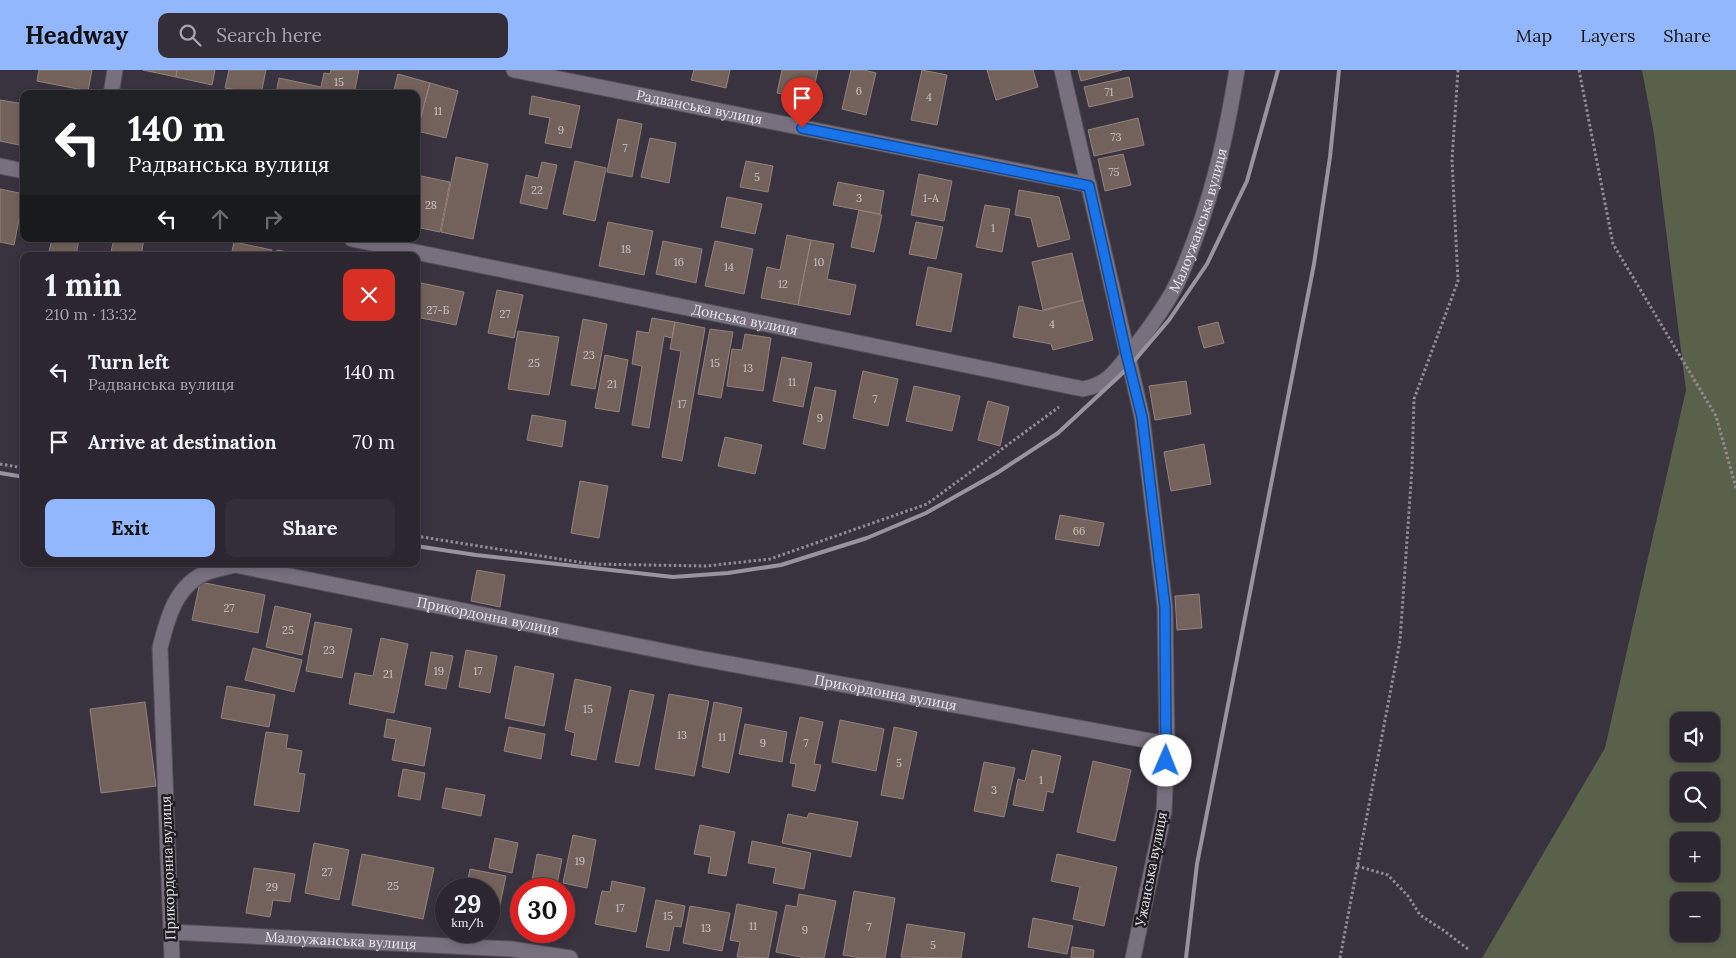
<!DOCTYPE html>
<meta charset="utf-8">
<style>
:root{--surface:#2b2630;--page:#332e38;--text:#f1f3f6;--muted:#a6a5ab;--line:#47434c;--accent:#93b7fd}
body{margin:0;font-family:Lora,serif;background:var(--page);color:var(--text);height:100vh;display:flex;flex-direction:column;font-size:19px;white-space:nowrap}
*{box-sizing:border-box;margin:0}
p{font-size:16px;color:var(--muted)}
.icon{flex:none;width:28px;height:28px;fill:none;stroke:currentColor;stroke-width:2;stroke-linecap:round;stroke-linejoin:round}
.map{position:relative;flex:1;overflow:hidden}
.side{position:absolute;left:20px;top:182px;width:400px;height:315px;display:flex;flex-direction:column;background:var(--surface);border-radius:10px;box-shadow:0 2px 8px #0003,0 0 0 1px var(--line)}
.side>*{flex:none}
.guide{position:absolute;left:20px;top:20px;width:400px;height:152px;border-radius:10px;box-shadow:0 2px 8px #0003,0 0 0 1px var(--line);background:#202124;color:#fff;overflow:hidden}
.controls{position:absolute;left:1670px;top:642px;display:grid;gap:10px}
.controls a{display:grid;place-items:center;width:50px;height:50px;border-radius:10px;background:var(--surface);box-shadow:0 2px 8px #0003,0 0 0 1px var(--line);font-size:25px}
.speed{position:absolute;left:435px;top:808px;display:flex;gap:10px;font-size:25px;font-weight:700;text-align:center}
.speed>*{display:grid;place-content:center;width:65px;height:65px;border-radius:50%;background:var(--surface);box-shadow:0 2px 8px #0003,0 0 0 1px var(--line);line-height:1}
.speed small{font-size:12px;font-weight:400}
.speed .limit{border:8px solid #d22;background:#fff;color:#111}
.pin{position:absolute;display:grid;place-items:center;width:42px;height:42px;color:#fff;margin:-51px -21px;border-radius:50% 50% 50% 0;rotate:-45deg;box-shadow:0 0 5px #0007}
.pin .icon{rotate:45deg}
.me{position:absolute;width:55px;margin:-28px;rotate:1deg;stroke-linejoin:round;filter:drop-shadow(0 0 4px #0008)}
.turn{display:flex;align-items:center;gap:18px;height:105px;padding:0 25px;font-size:22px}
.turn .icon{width:65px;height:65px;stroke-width:2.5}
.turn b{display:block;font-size:35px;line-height:42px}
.lanes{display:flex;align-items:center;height:48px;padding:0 25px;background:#0003;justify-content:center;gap:25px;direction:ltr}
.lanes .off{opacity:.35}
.round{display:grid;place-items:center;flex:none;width:52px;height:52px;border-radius:10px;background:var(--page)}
.head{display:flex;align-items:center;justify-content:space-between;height:85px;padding:0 25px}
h1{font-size:30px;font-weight:700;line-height:38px}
.action{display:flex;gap:10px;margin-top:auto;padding:10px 25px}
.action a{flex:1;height:58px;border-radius:10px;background:var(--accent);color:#111;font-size:20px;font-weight:700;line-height:58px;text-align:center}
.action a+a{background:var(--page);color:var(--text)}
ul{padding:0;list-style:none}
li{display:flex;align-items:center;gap:15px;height:70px;padding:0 25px}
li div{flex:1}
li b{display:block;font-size:19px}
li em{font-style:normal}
header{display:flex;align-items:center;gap:30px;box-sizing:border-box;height:70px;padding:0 25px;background:var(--accent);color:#111}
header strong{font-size:24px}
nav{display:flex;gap:28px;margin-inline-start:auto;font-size:18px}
.search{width:350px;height:45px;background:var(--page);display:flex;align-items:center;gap:12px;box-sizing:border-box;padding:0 18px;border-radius:10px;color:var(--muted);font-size:19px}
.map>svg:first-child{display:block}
.green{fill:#5a614a;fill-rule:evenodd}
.building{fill:#72625b;stroke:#94827b}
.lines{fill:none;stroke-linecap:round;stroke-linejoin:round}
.minor-casing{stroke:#554f59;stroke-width:17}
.path{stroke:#908b95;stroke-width:3;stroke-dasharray:2.5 2.5;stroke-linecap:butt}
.minor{stroke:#78707f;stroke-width:15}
.rail{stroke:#98939e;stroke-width:4}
.route-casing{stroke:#114b97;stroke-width:12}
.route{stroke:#1a73e8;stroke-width:9}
.labels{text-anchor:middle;stroke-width:5;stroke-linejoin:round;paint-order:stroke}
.number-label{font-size:11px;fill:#cac4c8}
.street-label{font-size:14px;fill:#e8e4ec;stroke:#1f1c22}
</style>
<header>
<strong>Headway</strong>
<div class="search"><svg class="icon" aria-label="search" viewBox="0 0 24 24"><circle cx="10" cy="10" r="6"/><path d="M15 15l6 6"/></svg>Search here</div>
<nav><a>Map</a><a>Layers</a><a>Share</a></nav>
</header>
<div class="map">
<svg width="1736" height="888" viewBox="0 0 1736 888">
<rect width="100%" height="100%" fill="#393340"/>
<!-- green -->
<path class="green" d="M1642 0H1736V888H1482L1605 678 1686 320 1654 64ZM1679 651H1711V684H1679ZM1679 711H1711V744H1679ZM1679 771H1711V804H1679ZM1711 831V864H1679V831Z"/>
<!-- building -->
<path class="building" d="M39 0H92L88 21 37 11Z
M143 0H177L176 7Z
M177 0H215L212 15 176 7Z
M229 0H266L261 24 225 18Z
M331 0H359L354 24H276L279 8 321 17 324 3 330 4Z
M694 0H730L726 18 691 10Z
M782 0H818L811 30 777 23Z
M851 0H864L876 3 866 45 842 39Z
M922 0 947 5 937 55 911 50Z
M987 0H1033L1038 17 996 30Z
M1078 0H1122L1081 11Z
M398 4 430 13 417 61 416 24H393Z
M1129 7 1133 27 1089 37 1084 17Z
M430 13 458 21 446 68 417 61Z
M532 26 580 36 571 78 545 73 550 48 529 44Z
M0 30 24 34V76L0 71Z
M1138 48 1144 75 1094 86 1088 60Z
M618 49 642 54 632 107 607 102Z
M650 68 676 73 669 113 641 107Z
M1123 84 1131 115 1105 121 1098 89Z
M456 87 488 94 473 169 441 162Z
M575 91 606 98 595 151 563 144Z
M746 91 773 96 768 122 740 117Z
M542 92 557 95 547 139 520 133 526 105 538 108Z
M919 104 952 111 944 151 911 145Z
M416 105 450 112 440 162 416 157Z
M838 112 884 121 880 144 833 135Z
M0 119 24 124 14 175 0 172Z
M1019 120 1059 127 1070 169 1038 177 1031 148 1015 145Z
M727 127 762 134 755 164 721 157Z
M985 135 1010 139 1002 182 976 177Z
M859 140 882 145 874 182 851 177Z
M608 152 653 161 644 205 599 196Z
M916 152 943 157 936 189 909 184Z
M787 165 811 170 798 235 761 228 767 197 780 200Z
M52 169H79L76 186H48Z
M114 169H144L141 186H110Z
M811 170 834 174 827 209 856 215 850 245 798 235Z
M663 171 702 179 696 213 656 204Z
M715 171 753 179 744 224 705 216Z
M234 172 272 180 271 186H231Z
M277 180 308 186H275Z
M1072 183 1083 230 1043 240 1032 192Z
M928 197 962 204 951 262 916 255Z
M421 213 464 222 456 255 416 247V234Z
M497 220 523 225 514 268 488 263Z
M1083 230 1093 270 1053 280 1051 274 1013 267 1019 236 1043 241Z
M652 248 675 252 672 268 664 266 649 358 632 355 642 296 632 294 637 261 649 263Z
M583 249 607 254 595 319 571 315Z
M675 252 705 258 682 391 662 387 681 281 670 279Z
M1218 252 1224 273 1204 278 1198 257Z
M710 259 733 262 721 328 698 324Z
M518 261 559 267 549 325 508 319Z
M745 264 771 268 763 321 727 316 732 279 742 280Z
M605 285 628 290 619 342 595 338Z
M782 287 812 293 803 337 773 331Z
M863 301 898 309 888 356 853 348Z
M1186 311 1191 344 1155 350 1149 316Z
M914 316 960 326 952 361 906 351Z
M815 317 836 321 825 379 803 374Z
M988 331 1009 337 1000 376 978 370Z
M532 345 566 351 562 377 527 370Z
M725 367 762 375 755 404 718 396Z
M1204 374 1211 414 1171 421 1164 382Z
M580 411 608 416 599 468 571 463Z
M1060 445 1104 453 1099 476 1055 469Z
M477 500 505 505 500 537 471 531Z
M200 512 265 525 258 563 192 550Z
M1199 524 1202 558 1177 560 1175 526Z
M275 536 311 544 302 585 266 577Z
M315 552 352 559 342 608 306 601Z
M381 568 408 574 394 643 349 634 355 603 373 606Z
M253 578 302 590 294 622 245 610Z
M466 580 497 586 490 623 459 617Z
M431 582 453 586 446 619 425 615Z
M515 596 554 604 544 656 505 648Z
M575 609 611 617 596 690 571 685 575 663 565 660Z
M227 616 275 625 269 657 221 648Z
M630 620 654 625 639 696 615 692Z
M669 624 709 631 694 706 655 699Z
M145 632 156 716 101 723 90 639Z
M714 632 742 638 729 703 702 697Z
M800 647 823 652 814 694 821 695 815 721 792 716 796 694 790 693Z
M387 649 431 658 424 696 392 690 396 669 384 667Z
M840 650 884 659 876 701 832 692Z
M745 654 787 662 782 692 739 684Z
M509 657 545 664 541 689 504 681Z
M894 657 917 662 903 729 881 725Z
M266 662 288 665 286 678 302 681 298 703 305 704 299 742 254 735Z
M1032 680 1061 686 1053 723 1047 721 1043 741 1013 735 1018 709 1025 711Z
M1093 691 1131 700 1115 771 1077 762Z
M984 692 1015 698 1004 747 974 741Z
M403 699 425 703 420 730 398 726Z
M446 718 485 725 481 746 442 738Z
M809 743 858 752 851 787 782 773 788 744 807 748Z
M700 755 735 762 726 806 708 803 711 787 694 784Z
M573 765 596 770 587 818 563 813Z
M495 768 518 773 512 803 489 798Z
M752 771 811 783 804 819 773 813 776 798 748 793Z
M314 773 349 780 339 830 305 823Z
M362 784 434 798 423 849 352 835Z
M537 784 562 789 556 819H545L531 816Z
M1057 784 1117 797 1104 856 1073 849 1080 817 1051 811Z
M254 798 295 804 290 832 273 830 270 847 246 843Z
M470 799 506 806 499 839 489 837V819H466Z
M612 811 645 818 636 862 595 854 602 821 610 822Z
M854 821 895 828 885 888H861L843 885Z
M799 824 836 831 824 888H805L776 882 786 835 797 837Z
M656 830 685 836 681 857 674 856 669 881 646 877Z
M737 834 777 842 768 888 737 887 740 872 730 870Z
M690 836 730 843 722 881 683 873Z
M1033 848 1073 856 1067 884 1028 877Z
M907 854 965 863 961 888 901 887Z
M1072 877 1094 880 1093 888H1071Z"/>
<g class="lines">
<!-- minor casing -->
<g class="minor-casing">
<g id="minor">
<path id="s1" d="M514 0 1089 115"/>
<path d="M1062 0 1142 347 1165 537 1167 674 1164 742 1133 888"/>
<path d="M111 24 115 0"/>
<path d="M0 96 24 101"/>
<path id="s2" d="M352 169 1083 319C1110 314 1118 298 1134 278 1148 260 1162 241 1173 221 1182 205 1188 187 1195 169 1216 112 1227 60 1237 0"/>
<path id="s3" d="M171 862 511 879 570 888"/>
<path id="s4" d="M172 888 160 578C167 549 176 514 208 502 217 499 226 497 235 495L698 588 1167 674"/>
</g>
</g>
<!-- path -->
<path class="path" d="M1579 0 1613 174 1716 346 1736 418
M0 394 24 398
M416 466 591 494 706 496 770 489 927 434 1059 337
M1357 796 1388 805 1408 826 1420 845 1443 860 1468 879
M1340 888 1400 571 1412 398 1414 329 1458 211 1452 90 1458 0"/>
<!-- minor -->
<use href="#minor" class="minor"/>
<!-- rail -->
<path class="rail" d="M0 403 24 407
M416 476 476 485 673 507 728 503 781 495 867 468 926 443 997 403 1058 363 1129 297 1169 250 1207 194 1247 111 1278 0
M1186 888 1197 794 1314 194 1330 87 1339 0"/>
</g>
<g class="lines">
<!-- route casing -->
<g class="route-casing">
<path id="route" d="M802 58 1089 116 1127 287 1142 347 1165 537 1166 691"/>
</g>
<!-- route -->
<use href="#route" class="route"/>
</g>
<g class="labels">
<!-- number labels -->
<g class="number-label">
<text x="339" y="16">15</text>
<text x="859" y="25">6</text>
<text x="1109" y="26">71</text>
<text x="929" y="31">4</text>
<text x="438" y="45">11</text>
<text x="561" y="64">9</text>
<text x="1116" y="71">73</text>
<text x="625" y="82">7</text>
<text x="1114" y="106">75</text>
<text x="757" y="111">5</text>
<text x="537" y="124">22</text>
<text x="859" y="132">3</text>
<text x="931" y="132">1-А</text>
<text x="431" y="139">28</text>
<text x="993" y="162">1</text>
<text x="626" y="183">18</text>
<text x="679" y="196">16</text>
<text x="819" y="196">10</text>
<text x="729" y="201">14</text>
<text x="783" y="218">12</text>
<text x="438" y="244">27-Б</text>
<text x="505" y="248">27</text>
<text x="1052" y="258">4</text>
<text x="589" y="289">23</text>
<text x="534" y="297">25</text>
<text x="715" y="297">15</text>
<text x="748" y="302">13</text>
<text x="792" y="316">11</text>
<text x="612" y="318">21</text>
<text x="875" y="333">7</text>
<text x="682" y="338">17</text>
<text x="820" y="352">9</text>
<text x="1079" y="465">66</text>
<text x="229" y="542">27</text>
<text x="288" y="564">25</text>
<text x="329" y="584">23</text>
<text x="439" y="605">19</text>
<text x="478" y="605">17</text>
<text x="388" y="608">21</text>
<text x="588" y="643">15</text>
<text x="682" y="669">13</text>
<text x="722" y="671">11</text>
<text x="763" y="677">9</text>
<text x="806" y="677">7</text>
<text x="899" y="697">5</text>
<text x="1041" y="714">1</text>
<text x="994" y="724">3</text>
<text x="580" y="795">19</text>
<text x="327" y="806">27</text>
<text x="393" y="820">25</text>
<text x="272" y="821">29</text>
<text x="620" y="842">17</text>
<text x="668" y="850">15</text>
<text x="753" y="860">11</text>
<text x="869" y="861">7</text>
<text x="706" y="862">13</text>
<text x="805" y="864">9</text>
<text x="933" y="879">5</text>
</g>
<!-- street labels -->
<g class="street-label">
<text dy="5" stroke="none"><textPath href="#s1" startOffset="189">Радванська вулиця</textPath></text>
<text dy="5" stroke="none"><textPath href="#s2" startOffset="958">Малоужанська вулиця</textPath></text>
<text dy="5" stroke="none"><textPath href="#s2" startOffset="401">Донська вулиця</textPath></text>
<text dy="5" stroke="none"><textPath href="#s4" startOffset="690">Прикордонна вулиця</textPath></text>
<text dy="5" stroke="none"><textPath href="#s4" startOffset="1095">Прикордонна вулиця</textPath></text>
<text transform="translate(168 798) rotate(-92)" y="5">Прикордонна вулиця</text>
<text transform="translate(1151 799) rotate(-79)" y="5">Ужанська вулиця</text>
<text dy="5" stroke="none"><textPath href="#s3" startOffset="170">Малоужанська вулиця</textPath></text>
</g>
</g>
</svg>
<div class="controls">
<a><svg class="icon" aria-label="sound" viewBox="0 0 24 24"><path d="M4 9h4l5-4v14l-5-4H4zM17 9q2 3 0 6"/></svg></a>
<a><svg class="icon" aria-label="search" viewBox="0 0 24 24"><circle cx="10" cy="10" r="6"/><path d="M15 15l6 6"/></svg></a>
<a>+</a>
<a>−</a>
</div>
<div class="speed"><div>29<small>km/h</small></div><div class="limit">30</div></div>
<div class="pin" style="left:802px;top:58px;background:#d93025"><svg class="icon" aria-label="arrive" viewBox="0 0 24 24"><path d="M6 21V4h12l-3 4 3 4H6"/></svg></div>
<svg class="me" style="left:1166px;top:691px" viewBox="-20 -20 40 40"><circle r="19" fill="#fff"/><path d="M0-13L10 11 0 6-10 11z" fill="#1a73e8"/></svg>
<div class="guide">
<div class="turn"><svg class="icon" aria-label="left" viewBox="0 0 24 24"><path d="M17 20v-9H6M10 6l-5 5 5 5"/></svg><div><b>140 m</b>Радванська вулиця</div></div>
<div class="lanes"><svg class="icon" aria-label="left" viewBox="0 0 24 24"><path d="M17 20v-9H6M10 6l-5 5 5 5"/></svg><svg class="icon off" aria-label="ahead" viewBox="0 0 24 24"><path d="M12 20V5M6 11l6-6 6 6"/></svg><svg class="icon off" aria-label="right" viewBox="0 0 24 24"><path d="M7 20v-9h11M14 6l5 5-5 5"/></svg></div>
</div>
<section class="side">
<div class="head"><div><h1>1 min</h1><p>210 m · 13:32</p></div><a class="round" style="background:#d93025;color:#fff"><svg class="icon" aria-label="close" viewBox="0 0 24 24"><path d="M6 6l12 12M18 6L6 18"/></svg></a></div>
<ul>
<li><svg class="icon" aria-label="left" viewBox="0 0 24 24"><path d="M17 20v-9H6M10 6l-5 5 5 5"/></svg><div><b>Turn left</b><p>Радванська вулиця</p></div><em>140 m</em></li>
<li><svg class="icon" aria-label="arrive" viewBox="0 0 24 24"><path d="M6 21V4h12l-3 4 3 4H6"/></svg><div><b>Arrive at destination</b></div><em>70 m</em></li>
</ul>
<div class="action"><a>Exit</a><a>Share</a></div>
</section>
</div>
